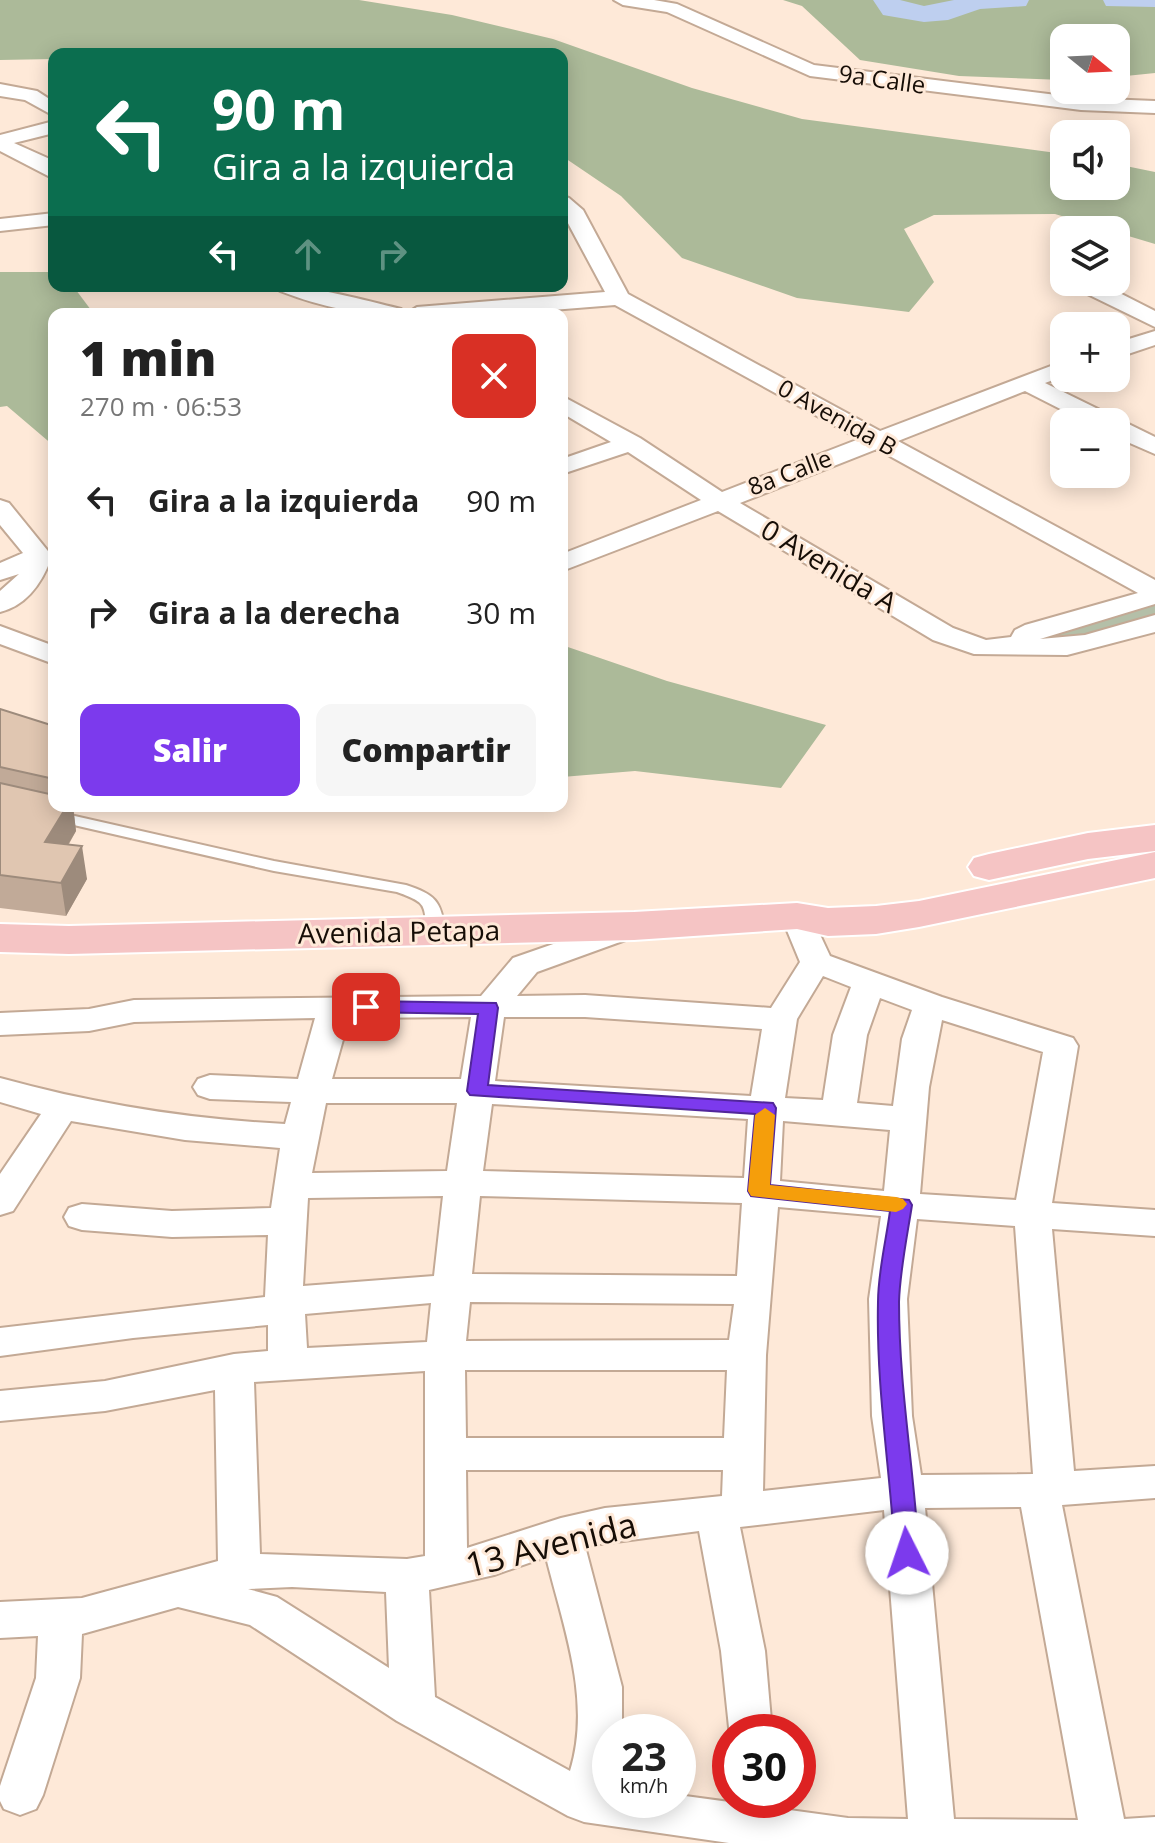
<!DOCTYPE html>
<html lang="es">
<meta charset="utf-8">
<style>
:root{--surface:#fff;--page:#f6f6f6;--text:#222;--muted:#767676;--accent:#7c3aed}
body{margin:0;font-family:"Open Sans",sans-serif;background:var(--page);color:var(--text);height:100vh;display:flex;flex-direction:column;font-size:30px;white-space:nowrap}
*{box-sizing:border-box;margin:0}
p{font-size:26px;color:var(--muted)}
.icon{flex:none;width:44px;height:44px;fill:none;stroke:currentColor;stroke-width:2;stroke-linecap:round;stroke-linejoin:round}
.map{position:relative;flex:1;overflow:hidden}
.details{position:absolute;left:48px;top:308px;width:520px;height:504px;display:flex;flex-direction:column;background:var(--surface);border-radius:16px;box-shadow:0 4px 20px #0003}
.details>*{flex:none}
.banner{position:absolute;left:48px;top:48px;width:520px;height:244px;border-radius:16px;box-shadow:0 4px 20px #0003;background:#0b6e4f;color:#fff;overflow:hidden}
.needle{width:52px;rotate:108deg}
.tools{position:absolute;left:1050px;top:24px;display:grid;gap:16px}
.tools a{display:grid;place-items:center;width:80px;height:80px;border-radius:16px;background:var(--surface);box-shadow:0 4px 20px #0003;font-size:40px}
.speed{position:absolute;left:592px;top:1714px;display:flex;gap:16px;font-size:40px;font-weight:700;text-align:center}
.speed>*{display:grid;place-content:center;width:104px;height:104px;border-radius:50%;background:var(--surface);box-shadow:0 4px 20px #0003;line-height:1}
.speed small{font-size:20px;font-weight:400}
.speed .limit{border:12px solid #d22;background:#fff;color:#111}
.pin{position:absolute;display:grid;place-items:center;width:68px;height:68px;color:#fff;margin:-34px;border-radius:16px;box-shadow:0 4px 12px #0006}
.me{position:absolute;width:88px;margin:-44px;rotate:356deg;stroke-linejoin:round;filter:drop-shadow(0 0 6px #0008)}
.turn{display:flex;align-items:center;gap:28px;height:168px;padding:0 32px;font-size:36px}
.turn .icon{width:104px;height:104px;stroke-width:2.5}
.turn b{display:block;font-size:56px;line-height:68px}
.lanes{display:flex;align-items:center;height:76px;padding:0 32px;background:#0003;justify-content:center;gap:40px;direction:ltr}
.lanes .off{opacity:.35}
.round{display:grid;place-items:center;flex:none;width:84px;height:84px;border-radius:16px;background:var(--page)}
.summary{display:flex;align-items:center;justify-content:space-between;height:136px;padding:0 32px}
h1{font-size:48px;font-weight:800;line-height:60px}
.primary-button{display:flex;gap:16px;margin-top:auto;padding:16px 32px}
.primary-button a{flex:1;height:92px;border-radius:16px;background:var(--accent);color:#fff;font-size:32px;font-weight:800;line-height:92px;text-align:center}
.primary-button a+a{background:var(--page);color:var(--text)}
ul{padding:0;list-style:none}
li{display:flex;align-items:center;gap:24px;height:112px;padding:0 32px}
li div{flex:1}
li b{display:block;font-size:30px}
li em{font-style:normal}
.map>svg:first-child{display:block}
.green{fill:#b4bfa8}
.forest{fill:#acba99}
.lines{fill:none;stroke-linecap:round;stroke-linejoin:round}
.river{fill:#becfef;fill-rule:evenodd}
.service-casing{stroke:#c3a995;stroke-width:4}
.minor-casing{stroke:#c3a995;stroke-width:4}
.primary-casing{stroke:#fff;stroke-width:4}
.service{fill:#fff;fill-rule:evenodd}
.minor{fill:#fff;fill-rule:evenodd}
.primary{fill:#f5c4c4;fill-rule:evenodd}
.wall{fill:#c1aa98}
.shaded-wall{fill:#9d8b7c}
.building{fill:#e0c6b1;stroke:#9d8b7c;stroke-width:2}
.route{fill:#7c3aed;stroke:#51269a;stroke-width:2}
.slow{fill:#f59e0b}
.labels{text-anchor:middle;stroke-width:6;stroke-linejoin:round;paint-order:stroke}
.far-street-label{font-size:24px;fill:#160d06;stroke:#fee9d8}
.street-label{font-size:28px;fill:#160d06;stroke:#fee9d8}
.near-street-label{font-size:34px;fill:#160d06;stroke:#fee9d8}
</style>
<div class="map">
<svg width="1155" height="1843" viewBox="0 0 1155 1843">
<rect width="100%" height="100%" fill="#fee9d8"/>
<!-- green -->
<path class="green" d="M1155 596V623L1056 650 1025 636Z"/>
<!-- forest -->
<path class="forest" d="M0 0H359L452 15 553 39 692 88 802 119 1064 154V186H1116V164L1155 172V244L1055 214 934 215 904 229 934 282 909 312 797 298 682 258 621 196 562 156V54H54V59L0 60Z
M783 0H1155V73L1116 77V38H1064V80L959 76 860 60 802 6Z
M0 272H54V286H73L94 314H54V446L7 406 0 407Z
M562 645 667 681 826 725 781 788 635 771 562 777Z"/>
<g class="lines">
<!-- river -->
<path class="river" d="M873 0H900L924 6 954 0H1029L1026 6 980 9 948 20 924 22 883 15Z
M1103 0H1155V7L1106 6Z"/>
<!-- service casing -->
<g class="service-casing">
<path id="service" d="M57 812 274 861 406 885C435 895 441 900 445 931L443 935H431C419 907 434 905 397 892L274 871 52 820 49 817 52 814Z"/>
</g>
<!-- minor casing -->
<g class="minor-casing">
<path id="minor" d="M614 0H654L677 4 814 65 1081 98 1155 101V113L1081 110 810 76 667 12 623 5Z
M0 84 37 91 54 102V116L25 100 0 96Z
M54 121V133L14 143 52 160 54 179 0 151V135Z
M562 196 569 198 583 210 628 294 880 431 1064 361V376L1045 383 1155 437V454L1116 437V422H1086L1025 391 898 441 1155 580V604L1040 639 1085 635 1155 615V632L1067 655 974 654 933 640 718 511 562 571V554L701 500 628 452 562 474V459L611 442 562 413V396L640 438 722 492 859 439 615 305 501 314H406L417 307 605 292 562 212ZM877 449 1138 593 1025 625 1015 630 1011 637 986 640 953 628 740 503Z
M54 213V225L0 231V219Z
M1070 282H1098L1155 311V327L1073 287Z
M277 286C315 286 363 300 401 309L404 314C357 314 324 308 280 291Z
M1155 331V345L1116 358V343Z
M0 500 9 503 52 556C43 581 28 605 0 612V591L19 574 0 580V563L23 553 0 525Z
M0 626 54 646V664L0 644Z
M797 906 808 909 830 956 942 997 1073 1038 1078 1046 1052 1203 1155 1210V1236L1052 1229 1074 1471 1155 1466V1498L1062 1505 1124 1819 1155 1817V1843H729L584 1822 568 1816 397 1721 250 1625 178 1607 82 1634 80 1678 43 1795 36 1809 20 1815 4 1809 0 1801V1786L36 1678 38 1636 0 1638V1602L82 1598 218 1561 215 1390 105 1411 0 1421V1391L105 1381 234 1354 268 1351V1325L133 1338 0 1356V1328L265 1297 268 1235 172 1237 82 1230 69 1226 64 1217 69 1208 82 1204 172 1211 271 1208 280 1148 185 1140 71 1121 13 1211 0 1215V1174L41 1114 0 1102V1078C94 1104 187 1119 285 1124L291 1102 210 1099 198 1095 193 1087 198 1079 210 1075 298 1079 315 1018 134 1022 89 1031 0 1035V1013L89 1009 134 1000 481 996 513 958 631 917 642 920 647 927 642 934 537 972 517 996 585 995 771 1008 800 962 781 916 786 909ZM823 976 851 987 833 1035 823 1100 785 1098 797 1019ZM880 998 912 1010 902 1039 893 1106 857 1103 867 1035ZM471 1017 461 1079H332L349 1018ZM504 1017H585L762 1029 751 1096 495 1081ZM942 1020 1043 1052 1016 1200 920 1194 929 1087ZM326 1103H457L447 1171 312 1173ZM492 1104 748 1119 744 1178 483 1171ZM783 1121 890 1130 884 1191 780 1181ZM443 1196 434 1276 303 1286 308 1198ZM480 1196 742 1203 737 1276 472 1274ZM778 1207 881 1216 869 1299 872 1416 881 1478 763 1491 766 1355ZM917 1219 1015 1226 1033 1474 921 1475 912 1416 907 1299ZM470 1302 734 1304 729 1340 466 1341ZM431 1303 427 1342 307 1348 305 1314ZM465 1370H727L724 1438H466ZM425 1371V1556L407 1559 260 1554 254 1382ZM466 1470H723L722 1496 605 1508 561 1518 467 1548ZM1021 1507 1078 1820 954 1819 925 1508ZM884 1510 908 1819 848 1818 678 1795V1800H610V1732H622V1687L585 1546 699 1531 721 1651 730 1737V1732H772L765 1651 740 1527ZM546 1557C563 1626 592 1700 570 1771L435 1697 429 1590 494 1575ZM292 1587 386 1592 389 1668 277 1597 248 1589Z"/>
</g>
<!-- primary casing -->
<g class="primary-casing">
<path id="primary" d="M1155 825V851L1088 859 989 880 974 876 968 867 974 858 989 854 1088 833Z
M1155 852V878L919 927 876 934 828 936 797 929 634 940 69 954 0 952V924L69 926 634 912 797 903 828 908 876 906 919 901Z"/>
</g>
<!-- service -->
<use href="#service" class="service"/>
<!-- minor -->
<use href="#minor" class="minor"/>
<!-- primary -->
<use href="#primary" class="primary"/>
</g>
<!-- wall -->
<path class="wall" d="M0 709 54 726V806H73L76 831 69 844 87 879 66 916 0 908Z"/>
<!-- shaded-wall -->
<path class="shaded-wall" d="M64 806H73L76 831 50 875 45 842Z
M82 846 87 879 66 916 61 883Z"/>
<!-- building -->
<path class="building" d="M0 709 54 726V779L0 767Z
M0 783 54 795V806H67L45 842 82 846 61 883 0 875Z"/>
<!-- route -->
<path class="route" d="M366 1001 496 1003 498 1008 488 1085 773 1103 776 1108 770 1185 909 1200 912 1205C907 1237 900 1270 899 1302 899 1387 914 1469 919 1553L916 1559 907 1562 899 1559 895 1553C890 1469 876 1386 878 1302 878 1272 886 1241 890 1211L751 1196 748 1191 755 1114 470 1095 467 1091 478 1014 359 1012 356 1007Z"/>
<!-- slow -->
<path class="slow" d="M765 1108 775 1115 770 1185 896 1197 903 1199 907 1204 903 1209 896 1212 751 1196 748 1191 755 1115Z"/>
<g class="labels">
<!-- far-street labels -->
<g class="far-street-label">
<text transform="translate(882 80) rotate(8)" y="8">9a Calle</text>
<text transform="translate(837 418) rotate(29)" y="8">0 Avenida B</text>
<text transform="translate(790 473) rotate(-21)" y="8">8a Calle</text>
</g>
<!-- street labels -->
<g class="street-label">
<text transform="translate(829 566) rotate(31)" y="10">0 Avenida A</text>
<text transform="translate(399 932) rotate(-1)" y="10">Avenida Petapa</text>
</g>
<!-- near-street labels -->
<g class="near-street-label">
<text transform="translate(551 1545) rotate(-14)" y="12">13 Avenida</text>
</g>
</g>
</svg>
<div class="tools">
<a><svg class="needle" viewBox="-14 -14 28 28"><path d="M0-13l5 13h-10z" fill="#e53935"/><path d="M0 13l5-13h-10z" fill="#767676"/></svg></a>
<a><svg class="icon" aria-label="sound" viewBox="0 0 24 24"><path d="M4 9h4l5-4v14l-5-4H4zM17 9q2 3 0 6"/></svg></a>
<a><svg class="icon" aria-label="layers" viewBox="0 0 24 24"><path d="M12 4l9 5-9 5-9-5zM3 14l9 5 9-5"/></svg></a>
<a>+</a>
<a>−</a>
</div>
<div class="speed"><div>23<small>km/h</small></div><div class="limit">30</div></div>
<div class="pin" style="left:366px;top:1007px;background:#d93025"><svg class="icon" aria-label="arrive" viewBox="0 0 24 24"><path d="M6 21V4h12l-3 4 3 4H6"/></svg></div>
<svg class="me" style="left:907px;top:1553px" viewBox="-20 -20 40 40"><circle r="19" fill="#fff"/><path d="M0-13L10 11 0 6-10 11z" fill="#7c3aed"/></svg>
<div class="banner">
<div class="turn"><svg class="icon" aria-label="left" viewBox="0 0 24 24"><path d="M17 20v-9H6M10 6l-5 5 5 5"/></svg><div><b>90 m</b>Gira a la izquierda</div></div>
<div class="lanes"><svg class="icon" aria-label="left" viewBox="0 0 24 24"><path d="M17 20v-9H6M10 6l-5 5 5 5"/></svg><svg class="icon off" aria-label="ahead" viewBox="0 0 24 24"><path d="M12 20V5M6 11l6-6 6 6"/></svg><svg class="icon off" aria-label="right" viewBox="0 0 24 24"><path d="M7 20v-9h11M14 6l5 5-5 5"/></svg></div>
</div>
<section class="details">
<div class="summary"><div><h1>1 min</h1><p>270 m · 06:53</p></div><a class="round" style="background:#d93025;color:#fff"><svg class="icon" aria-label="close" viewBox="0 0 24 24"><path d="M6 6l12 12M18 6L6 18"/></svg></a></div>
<ul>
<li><svg class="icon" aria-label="left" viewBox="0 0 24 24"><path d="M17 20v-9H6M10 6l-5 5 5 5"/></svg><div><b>Gira a la izquierda</b></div><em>90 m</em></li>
<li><svg class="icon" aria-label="right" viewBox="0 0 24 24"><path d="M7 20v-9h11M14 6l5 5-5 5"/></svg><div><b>Gira a la derecha</b></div><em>30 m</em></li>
</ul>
<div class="primary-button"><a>Salir</a><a>Compartir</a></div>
</section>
</div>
